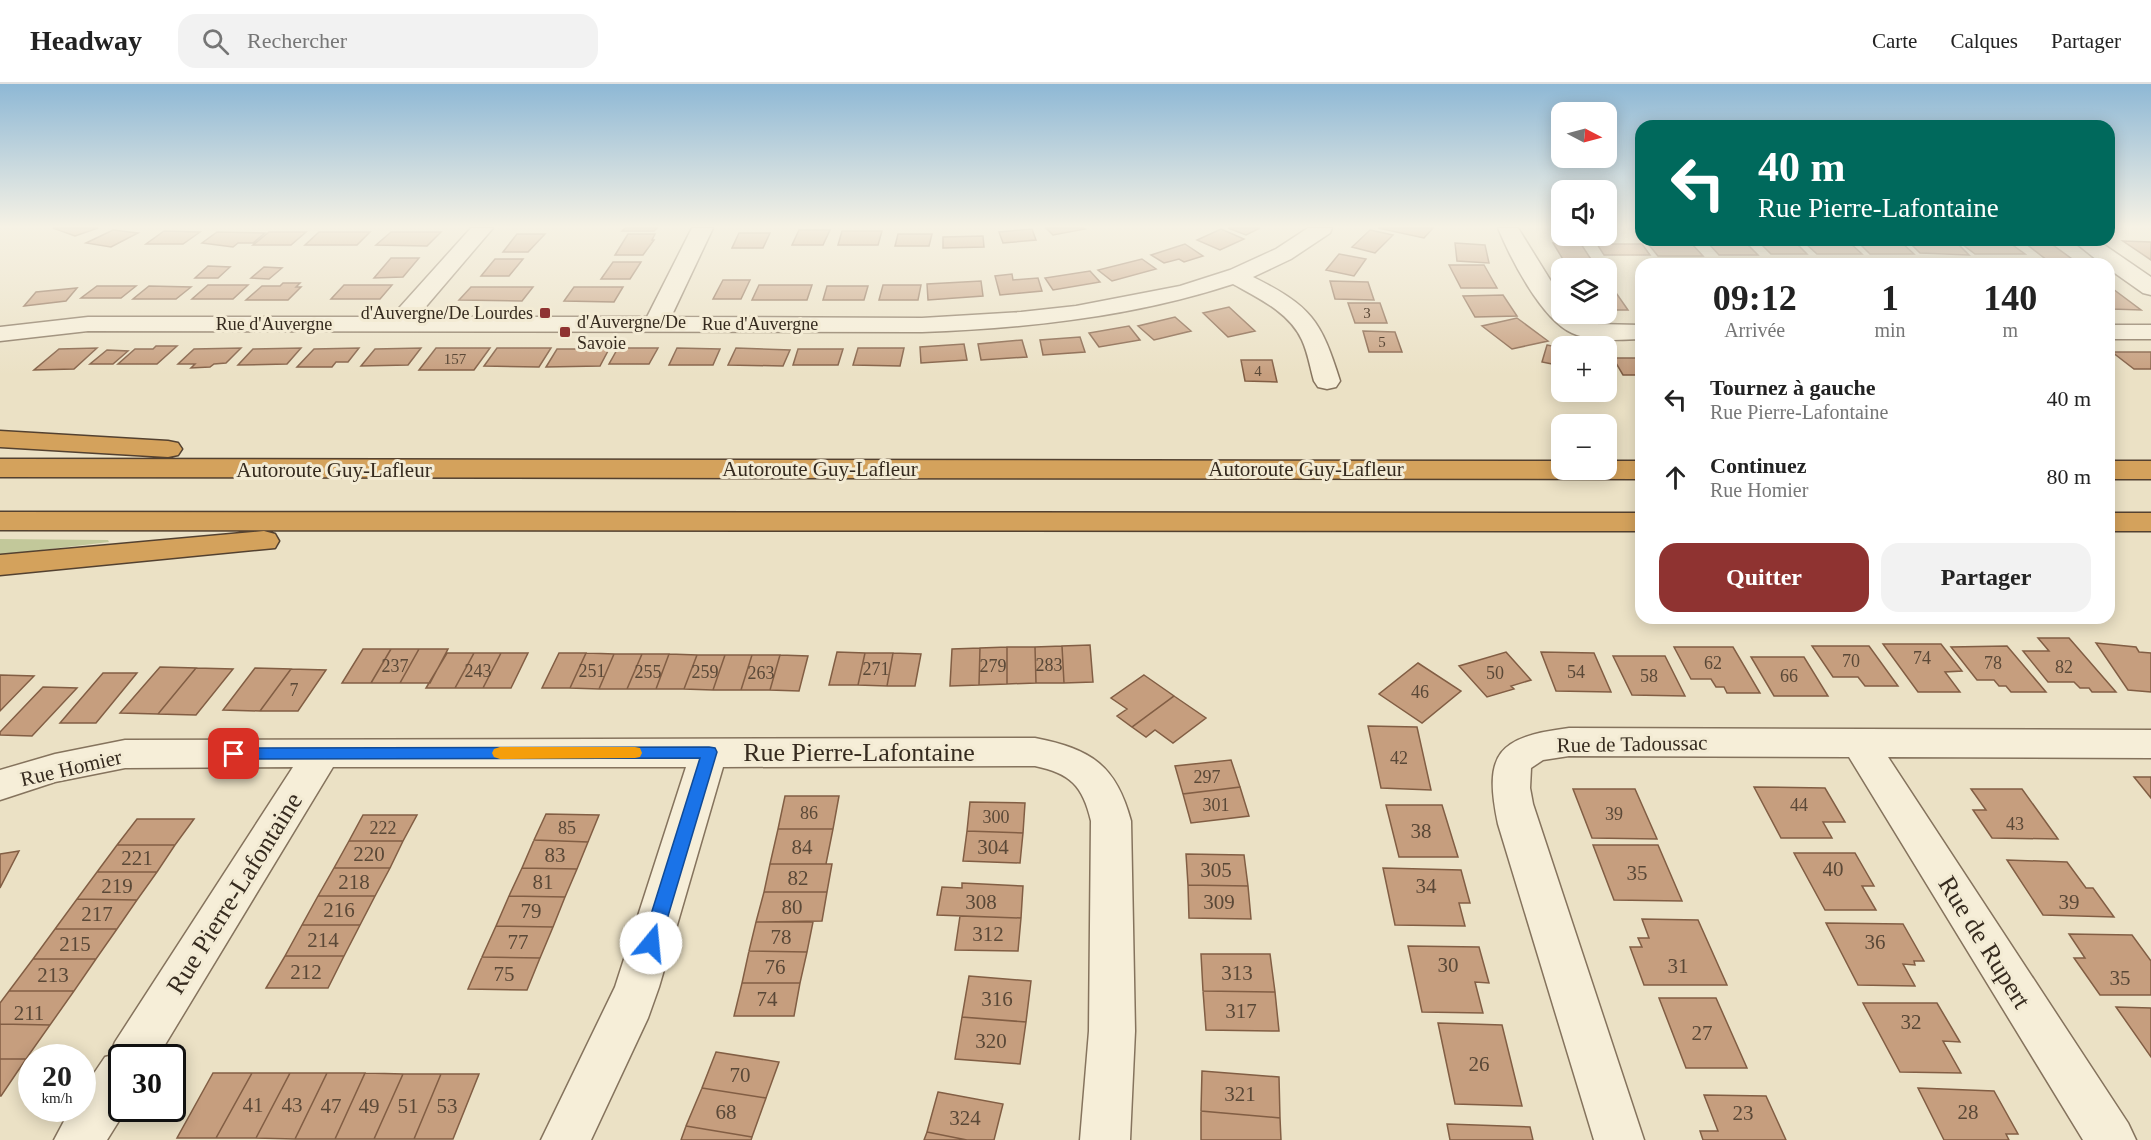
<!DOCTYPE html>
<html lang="fr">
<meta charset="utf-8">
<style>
:root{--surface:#fff;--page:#f2f2f2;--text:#222;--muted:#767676;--line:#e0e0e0;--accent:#8f3331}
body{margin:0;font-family:Georgia,serif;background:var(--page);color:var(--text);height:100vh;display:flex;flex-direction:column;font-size:22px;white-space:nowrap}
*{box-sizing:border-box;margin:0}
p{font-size:20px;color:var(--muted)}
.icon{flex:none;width:33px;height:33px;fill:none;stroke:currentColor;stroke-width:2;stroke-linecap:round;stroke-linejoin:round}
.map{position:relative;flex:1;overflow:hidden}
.drawer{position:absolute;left:1635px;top:174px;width:480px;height:366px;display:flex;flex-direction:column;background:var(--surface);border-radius:18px;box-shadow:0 3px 15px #0003}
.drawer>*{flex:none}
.hud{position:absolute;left:1635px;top:36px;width:480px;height:126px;border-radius:18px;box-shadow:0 3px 15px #0003;background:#00695c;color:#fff;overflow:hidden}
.needle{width:39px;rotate:96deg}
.buttons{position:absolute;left:1551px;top:18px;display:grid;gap:12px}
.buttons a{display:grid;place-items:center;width:66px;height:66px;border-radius:12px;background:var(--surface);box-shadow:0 3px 15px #0003;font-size:30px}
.speed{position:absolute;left:18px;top:960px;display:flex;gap:12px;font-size:30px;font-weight:700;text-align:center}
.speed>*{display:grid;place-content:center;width:78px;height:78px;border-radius:50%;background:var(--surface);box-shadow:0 3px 15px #0003;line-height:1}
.speed small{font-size:15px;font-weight:400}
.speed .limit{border:3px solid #111;border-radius:9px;background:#fff;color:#111}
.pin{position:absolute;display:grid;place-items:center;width:51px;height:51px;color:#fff;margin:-26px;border-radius:12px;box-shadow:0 3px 9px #0006}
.me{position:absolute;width:66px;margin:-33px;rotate:17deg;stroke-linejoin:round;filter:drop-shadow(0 0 4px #0008)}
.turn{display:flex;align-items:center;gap:21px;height:126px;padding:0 24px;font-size:27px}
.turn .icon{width:78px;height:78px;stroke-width:2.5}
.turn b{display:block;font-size:42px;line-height:51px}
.eta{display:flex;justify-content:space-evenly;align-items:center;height:102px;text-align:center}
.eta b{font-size:36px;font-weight:700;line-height:42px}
.primary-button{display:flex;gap:12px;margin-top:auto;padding:12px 24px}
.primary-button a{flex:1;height:69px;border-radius:18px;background:var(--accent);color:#fff;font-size:24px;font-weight:700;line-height:69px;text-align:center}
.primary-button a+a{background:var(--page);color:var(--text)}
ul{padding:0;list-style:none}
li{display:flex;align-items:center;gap:18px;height:78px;padding:0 24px}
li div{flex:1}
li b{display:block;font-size:22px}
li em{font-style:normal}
header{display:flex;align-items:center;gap:36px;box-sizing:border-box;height:84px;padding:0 30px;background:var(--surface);border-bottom:2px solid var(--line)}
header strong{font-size:28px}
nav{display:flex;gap:33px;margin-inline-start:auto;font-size:21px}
.search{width:420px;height:54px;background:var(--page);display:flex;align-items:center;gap:15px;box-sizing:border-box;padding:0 21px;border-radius:18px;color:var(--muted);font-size:22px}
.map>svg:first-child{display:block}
.green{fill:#c2c89a}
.building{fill:#c69e7e;stroke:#825e44;stroke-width:1.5}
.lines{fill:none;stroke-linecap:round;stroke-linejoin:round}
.minor-casing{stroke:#85735d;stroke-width:3}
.highway-casing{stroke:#534130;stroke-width:3}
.minor{fill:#f6eed8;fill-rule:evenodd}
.highway{fill:#d4a25c;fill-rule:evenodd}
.route{fill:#1a73e8;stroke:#114b97;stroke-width:1.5}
.slow{fill:#f59e0b}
.poi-dot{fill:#8f3331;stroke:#f3ebd4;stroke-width:2}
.labels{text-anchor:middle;stroke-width:6;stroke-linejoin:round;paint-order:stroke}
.far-number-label{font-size:15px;fill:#5a4837}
.far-poi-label{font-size:18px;fill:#362b1f;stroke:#f3ebd4;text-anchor:end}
.far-street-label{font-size:18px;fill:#362b1f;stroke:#f3ebd4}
.number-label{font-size:18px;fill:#5a4837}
.street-label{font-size:21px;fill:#362b1f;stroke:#f3ebd4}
.near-number-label{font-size:21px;fill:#5a4837}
.near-street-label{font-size:26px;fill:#362b1f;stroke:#f3ebd4}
</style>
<header>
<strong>Headway</strong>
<div class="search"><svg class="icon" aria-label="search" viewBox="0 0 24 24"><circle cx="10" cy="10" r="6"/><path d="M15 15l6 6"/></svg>Rechercher</div>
<nav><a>Carte</a><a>Calques</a><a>Partager</a></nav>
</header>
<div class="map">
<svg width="2151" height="1056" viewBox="0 0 2151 1056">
<rect width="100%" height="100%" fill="#ebe1c5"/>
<!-- green -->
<path class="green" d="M0 455 108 456 109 458 0 471Z"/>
<!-- building -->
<path class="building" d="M53 144H98L75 152Z
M625 144H657L654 147H622Z
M1046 144H1083L1085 145 1053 151Z
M1228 144H1260L1246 151Z
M1378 144H1433L1424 154Z
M1032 145 1036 156 1003 159 999 148Z
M1221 145 1244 155 1220 166 1197 156Z
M113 146 138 149 111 163 86 159Z
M799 146H830L823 161H792Z
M1370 146 1393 151 1375 169 1352 163Z
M164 147 200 148 183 160H146Z
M842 147H882L878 161H838Z
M217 148 265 149 253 159H238L233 163 202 159Z
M269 148H306L291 161H253Z
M319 148H370L357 161H305Z
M391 148H441L427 162 376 161Z
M739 149H770L763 164H732Z
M517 150H545L528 168H503Z
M628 150H655L652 156H654L643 171H615Z
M898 150H932L929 162H895Z
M983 152 984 163 943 164V153Z
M2021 156H2046L2079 180H2052Z
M1958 157H2007L2025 170H1975Z
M2123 157 2151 158V176Z
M1759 158H1795L1807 170H1771Z
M1909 158 1957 159 1969 171 1920 169Z
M1455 159 1485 161 1489 179 1457 177Z
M1553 159 1581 160 1596 183 1567 182Z
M1708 159H1746L1758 171H1719Z
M1805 159H1850L1862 170H1817Z
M1859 159H1902L1914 170H1870Z
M1185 160 1203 172 1184 178 1179 175 1164 179 1151 171Z
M1597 160H1642L1650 171H1604Z
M1692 160 1703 172H1658L1649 161Z
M1339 170 1366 175 1354 192 1326 186Z
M391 174H419L403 193 374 194Z
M495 175H523L509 192H481Z
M1142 175 1156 185 1112 197 1098 186Z
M613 178H641L630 195H601Z
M1449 181H1484L1497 204H1461Z
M208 182 230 183 218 194H195Z
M264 183 282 184 269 195 251 194Z
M1090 187 1100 198 1053 206 1045 194Z
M1012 190 1013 196 1038 194 1042 207 1000 211 995 192Z
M723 196H750L741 215H713Z
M981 197 983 212 928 216 927 200Z
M1330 197 1368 198 1374 216 1335 215Z
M283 199H300L296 203H301L288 216H246L262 202H280Z
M208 201H248L233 215H192Z
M344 201H392L380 215H331Z
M759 201H812L807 216H752Z
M883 201H921L918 216H879Z
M97 202H136L121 214H81Z
M149 202 191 203 176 215H133Z
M827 202H868L864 216H823Z
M2109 202 2141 226 2111 225Z
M471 203H533L522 217 459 216Z
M574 203H623L614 218 564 217Z
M1606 203H1612L1628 226H1606Z
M77 204 66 217 24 222 36 208Z
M1503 211 1517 232 1475 233 1463 212Z
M1348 219H1380L1387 239H1355Z
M1229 223 1255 247 1228 253 1203 229Z
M1175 233 1191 247 1154 256 1138 242Z
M1517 234 1548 257 1512 265 1482 242Z
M1129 242 1140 256 1099 263 1089 249Z
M1363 247 1395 248 1402 268H1369Z
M1080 253 1085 268 1043 271 1040 256Z
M1022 256 1027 273 981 276 978 260Z
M964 260 967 276 921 279 920 263Z
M1547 261 1562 264V282L1542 278Z
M156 262H177L157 280H118L135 265H153Z
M97 264 74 285 34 286 59 265Z
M241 264 226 279 214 280 210 283 191 284 195 280H178L194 265Z
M301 264 287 280 238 281 253 265Z
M359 264 348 278H336L332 283H297L314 265Z
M421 264 408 281 361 282 375 265Z
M436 264H490L474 286H419Z
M497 264H551L539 283 484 282Z
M618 264H658L649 280H609Z
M677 264 720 265 713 281H669Z
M736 264 790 266 783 282 728 281Z
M858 264H904L900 282 853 281Z
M557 265H609L600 282 546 283Z
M798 265H843L838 281H793Z
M107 266 128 267 113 280H90Z
M2112 268H2151V285H2134Z
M1613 274H1641V291H1623Z
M1241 276H1272L1277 298 1245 297Z
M2038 554H2069L2116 608H2092L2089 604H2080L2074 598H2048L2023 567H2049Z
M2096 559 2136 563 2139 568 2151 569V608L2128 606Z
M1883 560H1941L1962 587 1945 588 1960 608H1918Z
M1090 561 1093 598 1064 599 1062 562Z
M1062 562 1064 599H1036L1035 563Z
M1812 562H1869L1898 602H1865L1858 593H1833Z
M2007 562 2046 608H2011L2006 602H1999L1994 596H1977L1951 563Z
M1007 563V600L979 601 980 564Z
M1007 563H1035L1036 599 1007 600Z
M1674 563H1733L1760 609H1727L1724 603H1716L1711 595H1691Z
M980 564 979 601 950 602 952 565Z
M363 565H391L371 599H342Z
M391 565H419L400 599H371Z
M419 565H448L430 599H400Z
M837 568 865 569 858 601H829Z
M1506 568 1531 596 1511 602 1514 605 1487 613 1459 582Z
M1541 568 1594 569 1611 608 1556 607Z
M447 569H474L455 604H426Z
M474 569H501L483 604H455Z
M501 569H528L511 604H483Z
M559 569H586L570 604H542Z
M586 569 614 570 599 605 570 604Z
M865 569H893L887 602 858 601Z
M893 569 921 570 915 602H887Z
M614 570H642L627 605H599Z
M642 570H669L656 605H627Z
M669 570 697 571 684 605H656Z
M697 571H725L713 606 684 605Z
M725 571H752L741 606H713Z
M752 571H780L770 606H741Z
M780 571 808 572 799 607 770 606Z
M1613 572H1665L1685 612 1632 611Z
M1751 573H1804L1828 612H1774Z
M1418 579 1461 607 1422 639 1379 610Z
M160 583 196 584 158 630 120 629Z
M196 584 233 585 196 631 158 630Z
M255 584 291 585 260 627 223 626Z
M291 585 326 586 298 627H260Z
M103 589H137L96 639H60Z
M0 591 34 592 0 627Z
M1144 591 1174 612 1132 643 1117 632 1127 625 1111 614Z
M43 603 77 604 32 652 0 651V648Z
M1174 612 1206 634 1173 659 1155 646 1146 653 1132 643Z
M1368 642 1417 643 1431 706 1381 704Z
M1231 676 1240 703 1183 710 1175 682Z
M2134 693H2151V714Z
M1240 703 1249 732 1191 739 1183 710Z
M1754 703 1825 704 1845 738H1823L1832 754H1781Z
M1573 705H1635L1657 755 1592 754Z
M1971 705H2022L2058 755 1992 754 1973 726H1986Z
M785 712H839L833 745H778Z
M970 718 1025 719 1023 749 967 747Z
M1386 721H1442L1458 773H1399Z
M546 730 599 731 588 758 534 756Z
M363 731H417L403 757H349Z
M137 735H194L175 761H117Z
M778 745H833L826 780H770Z
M967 747 1023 749 1020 779 963 777Z
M534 756 588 758 577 785 522 784Z
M349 757H403L390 784H334Z
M117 761H175L157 788H97Z
M1593 761H1658L1682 817 1614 816Z
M19 767 0 804V770Z
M1794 769H1855L1874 802H1862L1876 826H1825Z
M1186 770 1244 771 1248 802 1188 801Z
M2007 776 2067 778 2086 804H2093L2114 833 2043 831Z
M770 780H832L827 808H764Z
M334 784H390L375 812H318Z
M522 784 577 785 565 813 509 812Z
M1383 784 1461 786 1470 819H1459L1465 842 1395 841Z
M97 788H157L137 816 77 815Z
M962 799 1023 802 1021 834 937 831 942 803 962 804Z
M1188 801 1248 802 1251 835 1189 834Z
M764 808H827L822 837 756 838Z
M318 812H375L360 841H302Z
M509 812 565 813 553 843 496 842Z
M77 815 137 816 117 845H55Z
M960 832 1021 834 1018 867 955 866Z
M1642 835 1698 836 1727 901H1644L1630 863H1642L1638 854H1649Z
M756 838H813L807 868 749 867Z
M1826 839 1903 840 1924 877H1914L1915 881 1903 880 1915 902 1858 901Z
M302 841H360L344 872H285Z
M496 842 553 843 540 874 482 873Z
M55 845H117L96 875H33Z
M2069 850 2132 851 2151 877V911H2100L2074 874H2085Z
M1408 862 1479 863 1489 899 1475 898 1483 929 1422 928Z
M749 867 807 868 800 899H742Z
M1201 870H1270L1275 908 1203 907Z
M285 872H344L328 904H266Z
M482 873 540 874 527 906 468 905Z
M33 875H96L74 907H9Z
M969 892 1031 897 1026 938 962 933Z
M742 899H800L794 932H734Z
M9 907H74L50 941 0 940V919Z
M1203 907 1275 908 1279 947 1206 946Z
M1659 914H1716L1747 984H1686Z
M1863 919H1937L1960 958 1943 957 1961 989 1900 988Z
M2116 923 2151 924V973Z
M962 933 1026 938 1020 980 955 975Z
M1438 939 1502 941 1522 1022 1455 1020Z
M0 940 50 941 26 975H0Z
M716 968 779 978 766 1014 702 1004Z
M0 975H26L1 1012H0Z
M1202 987 1279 993 1280 1034 1201 1027Z
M213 989H252L216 1054H177Z
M252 989H290L256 1054H216Z
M290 989H327L295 1055 256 1054Z
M327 989H365L335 1055H295Z
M365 989 403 990 374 1055H335Z
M403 990H441L414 1055H374Z
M441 990H479L453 1055H414Z
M702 1004 766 1014 752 1053 686 1042Z
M1918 1004 1994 1007 2018 1050H2006L2009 1056H1944Z
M938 1008 1003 1020 994 1056H967L927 1048Z
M1704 1011 1766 1012 1786 1056H1703L1700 1047H1718Z
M1201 1027 1280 1034 1281 1056H1201Z
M1447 1040 1530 1043 1533 1056H1450Z
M686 1042 752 1053 751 1056H681Z
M927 1048 967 1056H924Z"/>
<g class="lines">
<!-- minor casing -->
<g class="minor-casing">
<path id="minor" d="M471 144H493L417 233H647L692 144H713L671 233 922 234 1021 228 1076 222 1180 202 1230 186 1276 165 1308 144H1332L1330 149 1291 175 1253 193C1311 222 1321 236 1340 297L1336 303 1327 305 1318 303 1314 297C1310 283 1308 269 1302 256 1289 228 1258 214 1233 200 1132 233 1028 244 922 248L88 247 0 257V243L88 233H391Z
M1498 144H1518L1562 215V230C1577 230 1581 237 1596 240L1641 241V255C1618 256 1593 258 1572 249 1541 235 1510 173 1498 144Z
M2072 156H2097L2151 193V211L2143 209 2109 185V180H2102Z
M2109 241H2151V255H2109Z
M1569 644 2151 646V674L1888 673 2128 1039 2136 1056H2083L1849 673 1569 672 1543 676 1531 684 1530 704 1533 720 1644 1056H1594L1498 740C1483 669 1498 653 1569 644Z
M1035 654C1091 665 1116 681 1131 737L1135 947 1130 1056H1080L1089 947 1091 737C1083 702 1070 689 1035 682L723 683 659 903 648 934 591 1056H541L615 903 686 683H333L157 974H122V1024H127L107 1056H54L71 1024H82V1007L105 973 109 972 115 958 293 683 125 684 55 698 0 716V686L55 670 125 656Z"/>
</g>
<!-- highway casing -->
<g class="highway-casing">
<path id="highway" d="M0 347 168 357 178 359 182 365 178 371 168 373 0 363Z
M0 375 1562 377V386H1606V377H1641V395L0 393Z
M2109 377H2151V395H2109Z
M0 428 1641 429V447L0 446Z
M2109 429H2151V447H2109Z
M264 447 275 450 279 457 275 464 0 491V471Z"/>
</g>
<!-- minor -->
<use href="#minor" class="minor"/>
<!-- highway -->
<use href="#highway" class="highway"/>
</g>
<!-- sky -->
<linearGradient id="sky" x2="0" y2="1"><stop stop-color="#8eb8d5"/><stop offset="0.49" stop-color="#f6f2e5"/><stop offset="1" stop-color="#f6f2e5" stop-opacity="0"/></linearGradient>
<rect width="2151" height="291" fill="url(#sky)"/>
<!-- route -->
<path class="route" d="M709 663 715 664 717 668 660 859 657 864 651 867 644 864 642 859 700 674 234 675 229 674 226 670 229 665 234 664Z"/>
<!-- slow -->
<path class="slow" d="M500 663H635L640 664 642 669 640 673 635 674 500 675 494 673 492 669 494 665Z"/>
<!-- markers -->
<g class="poi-dot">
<rect x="539" y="223" width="12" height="12" rx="3"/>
<rect x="559" y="242" width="12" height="12" rx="3"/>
</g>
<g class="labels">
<!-- far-number labels -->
<g class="far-number-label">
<text x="1367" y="234">3</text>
<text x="1382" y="263">5</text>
<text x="455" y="280">157</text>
<text x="1258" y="292">4</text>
</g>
<!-- far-poi labels -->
<g class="far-poi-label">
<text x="533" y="235">d'Auvergne/De Lourdes</text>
<text x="577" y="244" text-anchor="start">d'Auvergne/De<tspan x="577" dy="21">Savoie</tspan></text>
</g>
<!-- far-street labels -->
<g class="far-street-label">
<text x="274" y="246">Rue d'Auvergne</text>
<text x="760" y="246">Rue d'Auvergne</text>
</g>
<!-- number labels -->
<g class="number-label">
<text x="1922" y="580">74</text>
<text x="1851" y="583">70</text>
<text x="1713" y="585">62</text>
<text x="1993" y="585">78</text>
<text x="1049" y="587">283</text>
<text x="395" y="588">237</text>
<text x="993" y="588">279</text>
<text x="2064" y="589">82</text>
<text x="876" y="591">271</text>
<text x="478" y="593">243</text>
<text x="592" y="593">251</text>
<text x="648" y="594">255</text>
<text x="705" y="594">259</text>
<text x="1576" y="594">54</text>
<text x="761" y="595">263</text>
<text x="1495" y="595">50</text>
<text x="1649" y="598">58</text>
<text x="1789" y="598">66</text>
<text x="294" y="612">7</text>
<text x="1420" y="614">46</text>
<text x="1399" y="680">42</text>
<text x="1207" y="699">297</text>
<text x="1216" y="727">301</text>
<text x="1799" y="727">44</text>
<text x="809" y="735">86</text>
<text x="1614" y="736">39</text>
<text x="996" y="739">300</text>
<text x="2015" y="746">43</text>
<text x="383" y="750">222</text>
<text x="567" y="750">85</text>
</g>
<!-- street labels -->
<g class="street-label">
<text x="820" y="392">Autoroute Guy-Lafleur</text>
<text x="1306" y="392">Autoroute Guy-Lafleur</text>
<text x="334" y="393">Autoroute Guy-Lafleur</text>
<text transform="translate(1632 660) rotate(-1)" y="7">Rue de Tadoussac</text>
<text transform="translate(71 684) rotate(-13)" y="7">Rue Homier</text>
</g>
<!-- near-number labels -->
<g class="near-number-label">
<text x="1421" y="754">38</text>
<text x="802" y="770">84</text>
<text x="993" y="770">304</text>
<text x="369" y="777">220</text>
<text x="555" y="778">83</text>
<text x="137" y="781">221</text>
<text x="1833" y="792">40</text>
<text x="1216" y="793">305</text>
<text x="1637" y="796">35</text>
<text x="798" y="801">82</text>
<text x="354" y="805">218</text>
<text x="543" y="805">81</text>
<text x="117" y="809">219</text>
<text x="1426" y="809">34</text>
<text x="981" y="825">308</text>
<text x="1219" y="825">309</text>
<text x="2069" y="825">39</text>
<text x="792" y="830">80</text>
<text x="339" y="833">216</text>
<text x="531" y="834">79</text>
<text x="97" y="837">217</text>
<text x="988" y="857">312</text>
<text x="781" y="860">78</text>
<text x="323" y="863">214</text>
<text x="518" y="865">77</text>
<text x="1875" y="865">36</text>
<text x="75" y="867">215</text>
<text x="1448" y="888">30</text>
<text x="1678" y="889">31</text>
<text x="775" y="890">76</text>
<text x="306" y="895">212</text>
<text x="1237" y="896">313</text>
<text x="504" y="897">75</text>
<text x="53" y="898">213</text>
<text x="2120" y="901">35</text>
<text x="767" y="922">74</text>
<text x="997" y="922">316</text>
<text x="1241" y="934">317</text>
<text x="29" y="936">211</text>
<text x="1911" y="945">32</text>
<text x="1702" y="956">27</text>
<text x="991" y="964">320</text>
<text x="1479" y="987">26</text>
<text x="740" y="998">70</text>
<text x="1240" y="1017">321</text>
<text x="253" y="1028">41</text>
<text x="292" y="1028">43</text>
<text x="331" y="1029">47</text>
<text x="369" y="1029">49</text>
<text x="408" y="1029">51</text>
<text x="447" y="1029">53</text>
<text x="726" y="1035">68</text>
<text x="1968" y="1035">28</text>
<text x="1743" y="1036">23</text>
<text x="965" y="1041">324</text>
</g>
<!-- near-street labels -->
<g class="near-street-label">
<text x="859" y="677">Rue Pierre-Lafontaine</text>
<text transform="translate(234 809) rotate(-58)" y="9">Rue Pierre-Lafontaine</text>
<text transform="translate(1985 858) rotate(58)" y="9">Rue de Rupert</text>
</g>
</g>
</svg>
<div class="buttons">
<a><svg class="needle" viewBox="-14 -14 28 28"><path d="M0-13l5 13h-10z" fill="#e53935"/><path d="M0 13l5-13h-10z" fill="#767676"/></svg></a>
<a><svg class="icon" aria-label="sound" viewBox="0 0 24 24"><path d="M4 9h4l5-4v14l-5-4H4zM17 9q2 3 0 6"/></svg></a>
<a><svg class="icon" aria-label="layers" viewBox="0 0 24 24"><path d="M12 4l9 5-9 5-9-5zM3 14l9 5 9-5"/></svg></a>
<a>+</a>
<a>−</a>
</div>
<div class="speed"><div>20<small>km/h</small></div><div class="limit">30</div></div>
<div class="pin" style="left:234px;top:670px;background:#d93025"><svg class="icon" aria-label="arrive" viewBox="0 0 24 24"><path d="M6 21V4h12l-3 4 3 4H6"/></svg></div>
<svg class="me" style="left:651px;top:859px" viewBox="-20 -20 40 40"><circle r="19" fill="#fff"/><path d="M0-13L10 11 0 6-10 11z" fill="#1a73e8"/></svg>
<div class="hud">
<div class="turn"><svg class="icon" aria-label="left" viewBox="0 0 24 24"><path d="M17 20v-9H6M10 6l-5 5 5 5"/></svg><div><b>40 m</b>Rue Pierre-Lafontaine</div></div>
</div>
<section class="drawer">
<div class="eta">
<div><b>09:12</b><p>Arrivée</p></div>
<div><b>1</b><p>min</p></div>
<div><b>140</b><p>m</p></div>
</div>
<ul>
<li><svg class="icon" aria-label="left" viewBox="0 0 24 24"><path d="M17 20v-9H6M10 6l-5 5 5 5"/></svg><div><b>Tournez à gauche</b><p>Rue Pierre-Lafontaine</p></div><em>40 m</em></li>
<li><svg class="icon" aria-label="ahead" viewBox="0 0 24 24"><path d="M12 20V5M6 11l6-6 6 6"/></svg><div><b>Continuez</b><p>Rue Homier</p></div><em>80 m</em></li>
</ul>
<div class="primary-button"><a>Quitter</a><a>Partager</a></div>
</section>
</div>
